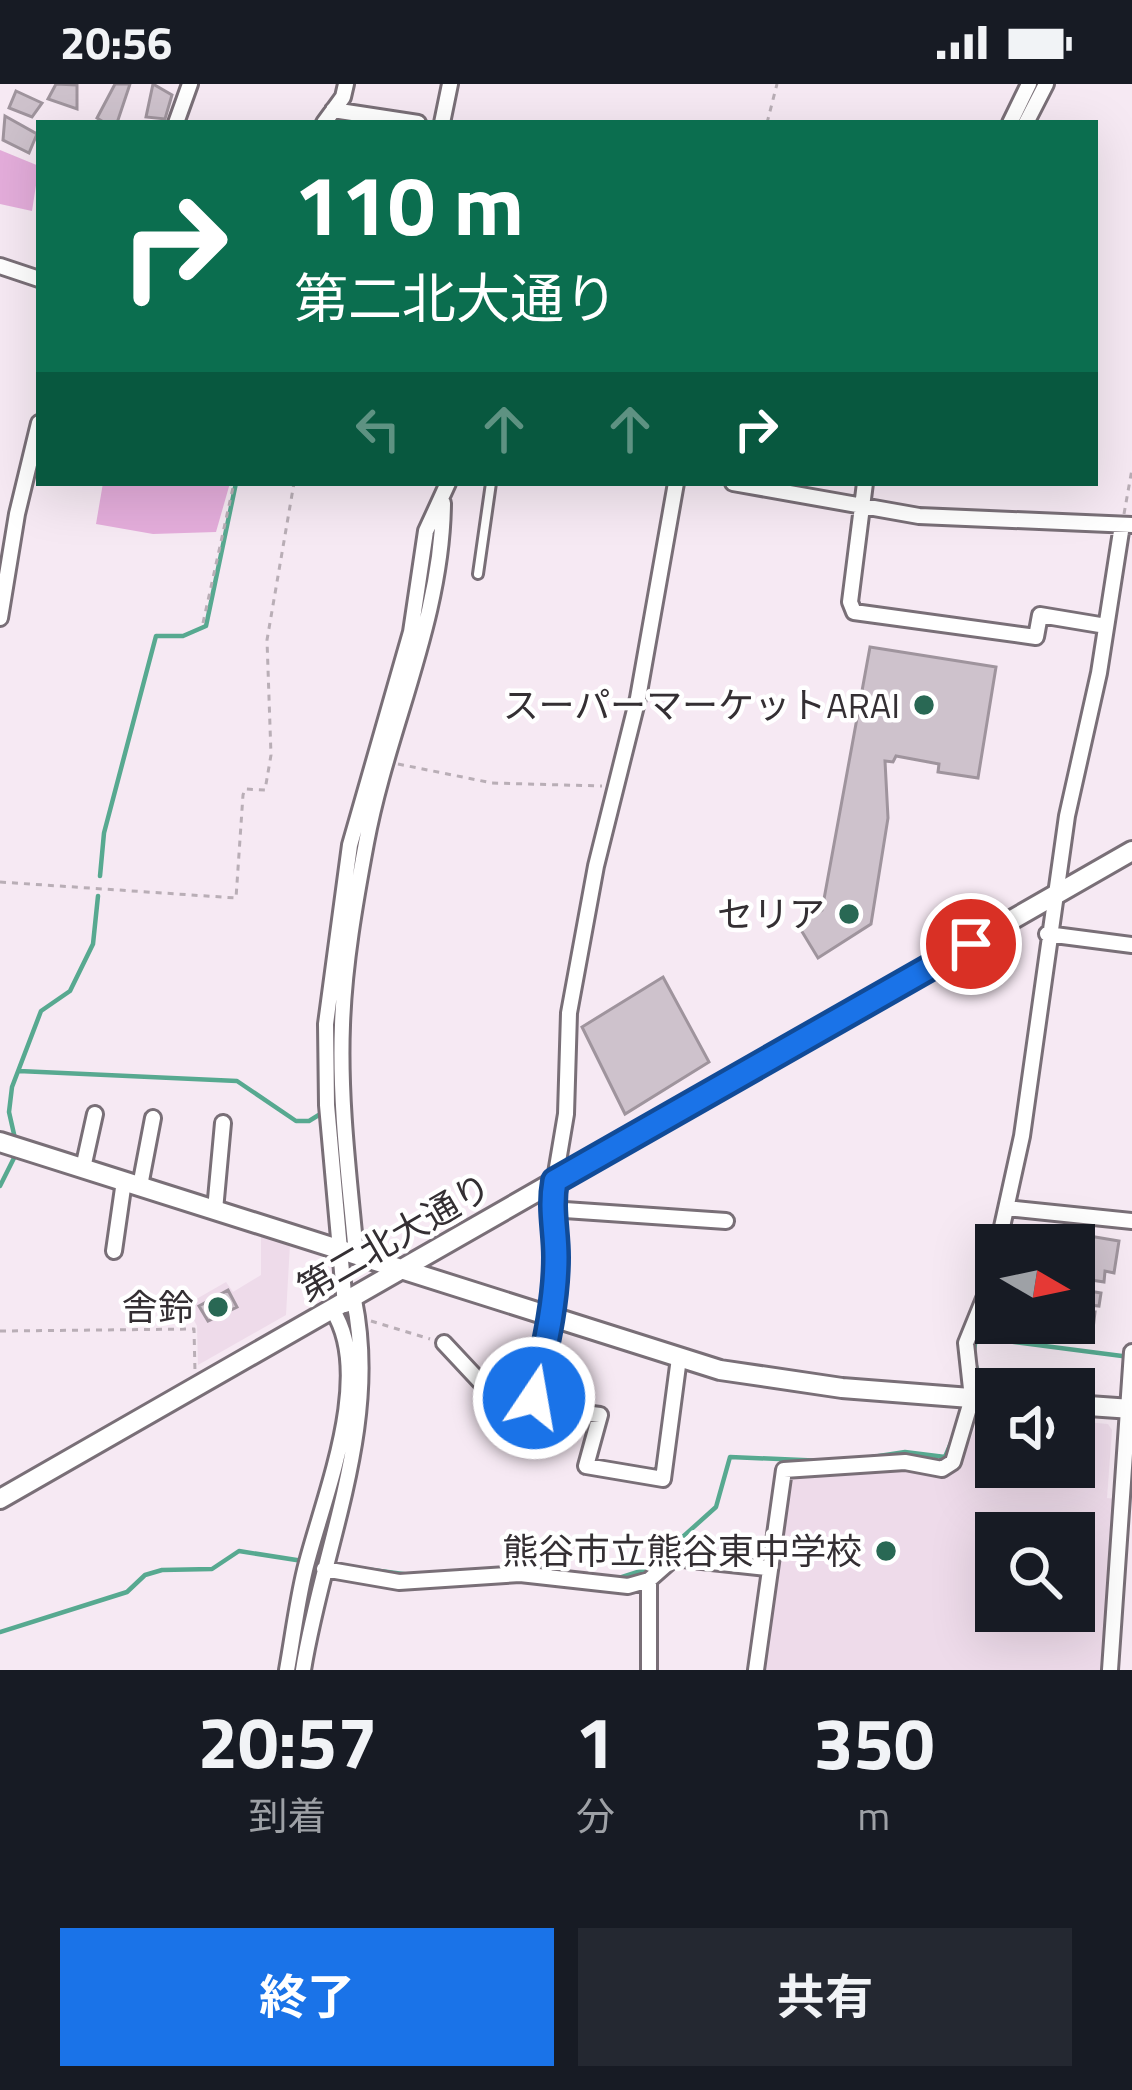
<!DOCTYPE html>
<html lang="ja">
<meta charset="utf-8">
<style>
:root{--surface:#171b24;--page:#242831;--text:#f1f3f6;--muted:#9ea1a6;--accent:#1a73e8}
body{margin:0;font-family:"Titillium Web","Noto Sans JP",sans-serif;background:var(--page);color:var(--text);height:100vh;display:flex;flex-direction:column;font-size:45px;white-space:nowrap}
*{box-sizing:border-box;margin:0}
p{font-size:39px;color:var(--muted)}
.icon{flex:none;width:66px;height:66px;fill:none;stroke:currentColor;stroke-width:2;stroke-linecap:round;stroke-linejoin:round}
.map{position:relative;height:1586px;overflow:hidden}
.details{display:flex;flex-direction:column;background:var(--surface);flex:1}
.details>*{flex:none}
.top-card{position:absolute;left:36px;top:36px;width:1062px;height:366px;border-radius:0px;box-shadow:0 12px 48px #0002;background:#0b6e4f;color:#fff;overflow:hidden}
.needle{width:78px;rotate:99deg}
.buttons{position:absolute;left:975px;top:1140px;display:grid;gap:24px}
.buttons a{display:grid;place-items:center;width:120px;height:120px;border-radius:0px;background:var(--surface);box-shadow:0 12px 48px #0002;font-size:60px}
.pin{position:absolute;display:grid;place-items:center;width:102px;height:102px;color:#fff;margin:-51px;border:6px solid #fff;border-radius:50%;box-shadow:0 3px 12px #0007}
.me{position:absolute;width:132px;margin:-66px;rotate:12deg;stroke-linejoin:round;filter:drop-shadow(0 0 9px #0008)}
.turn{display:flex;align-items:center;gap:42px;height:252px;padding:0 60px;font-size:54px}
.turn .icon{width:156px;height:156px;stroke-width:2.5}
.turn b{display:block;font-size:84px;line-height:102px}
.lanes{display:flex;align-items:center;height:114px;padding:0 60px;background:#0003;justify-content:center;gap:60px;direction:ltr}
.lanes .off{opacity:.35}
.eta{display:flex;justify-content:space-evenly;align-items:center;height:204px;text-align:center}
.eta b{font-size:72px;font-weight:700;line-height:84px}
.primary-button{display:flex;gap:24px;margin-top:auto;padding:24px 60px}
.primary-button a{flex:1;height:138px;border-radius:0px;background:var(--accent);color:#fff;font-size:48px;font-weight:700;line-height:138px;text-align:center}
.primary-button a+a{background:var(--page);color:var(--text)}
.status{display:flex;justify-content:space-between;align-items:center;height:84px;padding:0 60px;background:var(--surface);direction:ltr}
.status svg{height:33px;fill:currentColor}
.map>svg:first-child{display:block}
.built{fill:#eedbea;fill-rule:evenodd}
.green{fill:#e4addb}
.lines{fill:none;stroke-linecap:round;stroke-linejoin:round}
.stream{stroke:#57a990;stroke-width:4.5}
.building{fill:#cec2cc;stroke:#9f949d;stroke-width:3}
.lane-casing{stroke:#796f77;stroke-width:14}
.street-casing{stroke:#796f77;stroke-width:20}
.secondary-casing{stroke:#796f77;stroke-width:24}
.path{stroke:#b9aeb6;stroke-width:3;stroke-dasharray:6 6;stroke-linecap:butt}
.lane{stroke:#fff;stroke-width:8}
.street{stroke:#fff;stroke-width:14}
.secondary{stroke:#fff;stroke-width:18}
.route-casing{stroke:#114b97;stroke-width:30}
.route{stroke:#1a73e8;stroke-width:21}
.poi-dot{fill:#296854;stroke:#fff;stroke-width:4.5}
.labels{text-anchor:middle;stroke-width:9;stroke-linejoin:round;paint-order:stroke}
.poi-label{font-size:36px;fill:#342f33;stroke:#fff;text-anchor:end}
.street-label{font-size:36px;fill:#342f33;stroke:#fff}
</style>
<div class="status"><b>20:56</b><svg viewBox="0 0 49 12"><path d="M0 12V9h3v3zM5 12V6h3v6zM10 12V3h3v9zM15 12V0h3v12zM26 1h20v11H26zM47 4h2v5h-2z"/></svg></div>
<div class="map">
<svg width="1132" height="1586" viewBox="0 0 1132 1586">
<rect width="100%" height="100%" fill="#f6e9f3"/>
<!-- built -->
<path class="built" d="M261 1151 290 1160 286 1231 198 1281 197 1242 186 1221 226 1198 233 1208 261 1191Z
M982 1328 996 1329V1383H1074V1337L1108 1340 1112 1346 1107 1414 1115 1415 1102 1586H762L767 1518 791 1389 844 1390 906 1378 950 1390 959 1382ZM996 1449H1074V1527H996Z"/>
<!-- green -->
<path class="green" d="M0 66 39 82 32 127 0 120Z
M103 399H230L216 448 153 450 96 440Z"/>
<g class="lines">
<!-- stream -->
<path class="stream" d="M1018 39 1037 0
M420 536 434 458
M100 792 104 749 156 552H183L206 542 236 399
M336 927 334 1022 339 1084
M19 987 237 997 296 1037H309L322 1029
M16 1059 9 1028 12 1003 41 927 70 907 93 860 98 812
M0 1102 16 1070
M977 1304 981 1295 973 1274 976 1253 1122 1272
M866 1374 905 1368 945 1373 954 1352
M322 1452 342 1388
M357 1484 411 1491
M524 1484 619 1494 647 1485 716 1423 730 1373 825 1377
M301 1545 311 1491
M0 1548 127 1508 145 1491 162 1486 212 1485 239 1467 322 1480"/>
</g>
<!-- building -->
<path class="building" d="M56 0 77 1V25L48 15Z
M115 0H130L117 39H105L97 34Z
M153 0 172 11 165 35 146 33Z
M16 7 42 19 32 33 9 24Z
M5 32 37 50 29 69 3 56Z
M870 563 996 583 978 694 938 688 939 680 896 672 893 678 885 677 888 734 871 840 818 874 798 841 822 826Z
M663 893 709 978 625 1030 582 943Z
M1030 1142 1119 1157 1114 1189 1105 1187 1104 1198 1091 1196 1089 1207 1101 1209 1099 1222 1089 1221 1088 1228H1095L1092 1254 1010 1244 1011 1239H1074V1161H1028Z
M228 1206 237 1223 208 1237 199 1222Z"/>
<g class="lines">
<!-- lane casing -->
<g class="lane-casing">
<path id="lane" d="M478 490 491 399"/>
</g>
<!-- street casing -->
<g class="street-casing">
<path id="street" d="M333 26 418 39
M176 39 190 0
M324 39 343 13 346 0
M442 39 450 0
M1010 39 1029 0
M1026 39 1046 0
M0 182 39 195
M733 399 919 432 1132 441
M865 399 850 518 854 528 1036 553 1040 531 1106 542
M0 534 17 430 39 339
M1047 850 1132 861
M83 1084 95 1030
M140 1102 153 1034
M1007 1124 1132 1137
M550 1125 726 1137
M215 1126 223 1039
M998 1161 1022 1052 1067 732 1099 589 1122 441
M114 1167 124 1097
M356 1170C349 1094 339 1017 342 941 344 881 355 818 366 759 387 645 442 537 443 419
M345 1221 327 1021 326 940 350 761 411 548 426 447 448 399
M444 1259 487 1305 534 1314 542 1324 600 1331 586 1382 663 1395 679 1274
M534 1314 551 1232 556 1171 550 1125 566 1030 569 929 596 782 638 614 676 399
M324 1485 399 1498 520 1490 628 1502 649 1496 674 1474 767 1484
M649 1496V1586
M287 1586C293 1553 297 1519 305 1486 322 1416 375 1293 333 1227
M303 1586C323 1462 380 1343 354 1216
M756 1586 784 1386 905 1378 942 1385 953 1378 972 1314 966 1259 990 1200 996 1172
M1110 1586 1132 1268"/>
</g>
<!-- secondary casing -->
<g class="secondary-casing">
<path id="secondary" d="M0 1058 720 1286 842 1304 996 1316
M1074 1321 1132 1325
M0 1415 1132 767"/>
</g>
<!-- path -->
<path class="path" d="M767 39 777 0
M1124 430 1132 385
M203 539 234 399
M398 680 492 699 602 702
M0 798 236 814 243 711 245 705 265 706 271 671 267 556 294 399
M371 1237 430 1255
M0 1247 194 1245 195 1288"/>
<!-- lane -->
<use href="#lane" class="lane"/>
<!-- street -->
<use href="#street" class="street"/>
<!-- secondary -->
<use href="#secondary" class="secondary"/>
</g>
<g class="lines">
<!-- route casing -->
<g class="route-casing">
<path id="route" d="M534 1314C544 1268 556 1221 556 1173 556 1146 550 1125 555 1097L971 860"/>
</g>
<!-- route -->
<use href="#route" class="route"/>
</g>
<!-- markers -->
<g class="poi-dot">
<circle cx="924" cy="621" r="12"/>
<circle cx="849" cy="830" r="12"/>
<circle cx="218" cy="1223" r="12"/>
<circle cx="886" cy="1467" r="12"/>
</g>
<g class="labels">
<!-- poi labels -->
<g class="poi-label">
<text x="900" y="634">スーパーマーケットARAI</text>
<text x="825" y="843">セリア</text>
<text x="194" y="1236">舎鈴</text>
<text x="862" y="1480">熊谷市立熊谷東中学校</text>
</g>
<!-- street labels -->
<g class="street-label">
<text transform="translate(394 1153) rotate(-30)" y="13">第二北大通り</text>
</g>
</g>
</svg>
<div class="buttons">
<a><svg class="needle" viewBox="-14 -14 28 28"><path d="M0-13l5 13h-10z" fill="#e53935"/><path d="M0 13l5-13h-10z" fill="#9ea1a6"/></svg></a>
<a><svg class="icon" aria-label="sound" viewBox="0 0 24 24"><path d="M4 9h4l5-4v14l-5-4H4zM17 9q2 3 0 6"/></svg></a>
<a><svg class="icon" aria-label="search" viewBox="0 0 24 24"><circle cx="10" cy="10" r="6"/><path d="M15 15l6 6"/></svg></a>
</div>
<div class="pin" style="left:971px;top:860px;background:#d93025"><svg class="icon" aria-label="arrive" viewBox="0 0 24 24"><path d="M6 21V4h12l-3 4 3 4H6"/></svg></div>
<svg class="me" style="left:534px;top:1314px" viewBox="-20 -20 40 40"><circle r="17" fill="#1a73e8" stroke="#fff" stroke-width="3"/><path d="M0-11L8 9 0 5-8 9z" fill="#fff"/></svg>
<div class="top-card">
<div class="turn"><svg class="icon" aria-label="right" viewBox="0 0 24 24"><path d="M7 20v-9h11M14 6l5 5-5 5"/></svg><div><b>110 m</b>第二北大通り</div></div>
<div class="lanes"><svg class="icon off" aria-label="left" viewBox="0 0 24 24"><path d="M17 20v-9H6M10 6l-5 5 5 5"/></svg><svg class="icon off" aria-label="ahead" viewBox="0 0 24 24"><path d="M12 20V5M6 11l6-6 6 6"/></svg><svg class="icon off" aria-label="ahead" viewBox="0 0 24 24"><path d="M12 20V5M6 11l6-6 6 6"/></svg><svg class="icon" aria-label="right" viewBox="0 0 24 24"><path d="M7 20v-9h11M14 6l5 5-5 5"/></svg></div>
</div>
</div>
<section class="details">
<div class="eta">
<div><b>20:57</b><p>到着</p></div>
<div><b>1</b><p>分</p></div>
<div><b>350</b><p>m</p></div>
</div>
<div class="primary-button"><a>終了</a><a>共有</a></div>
</section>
